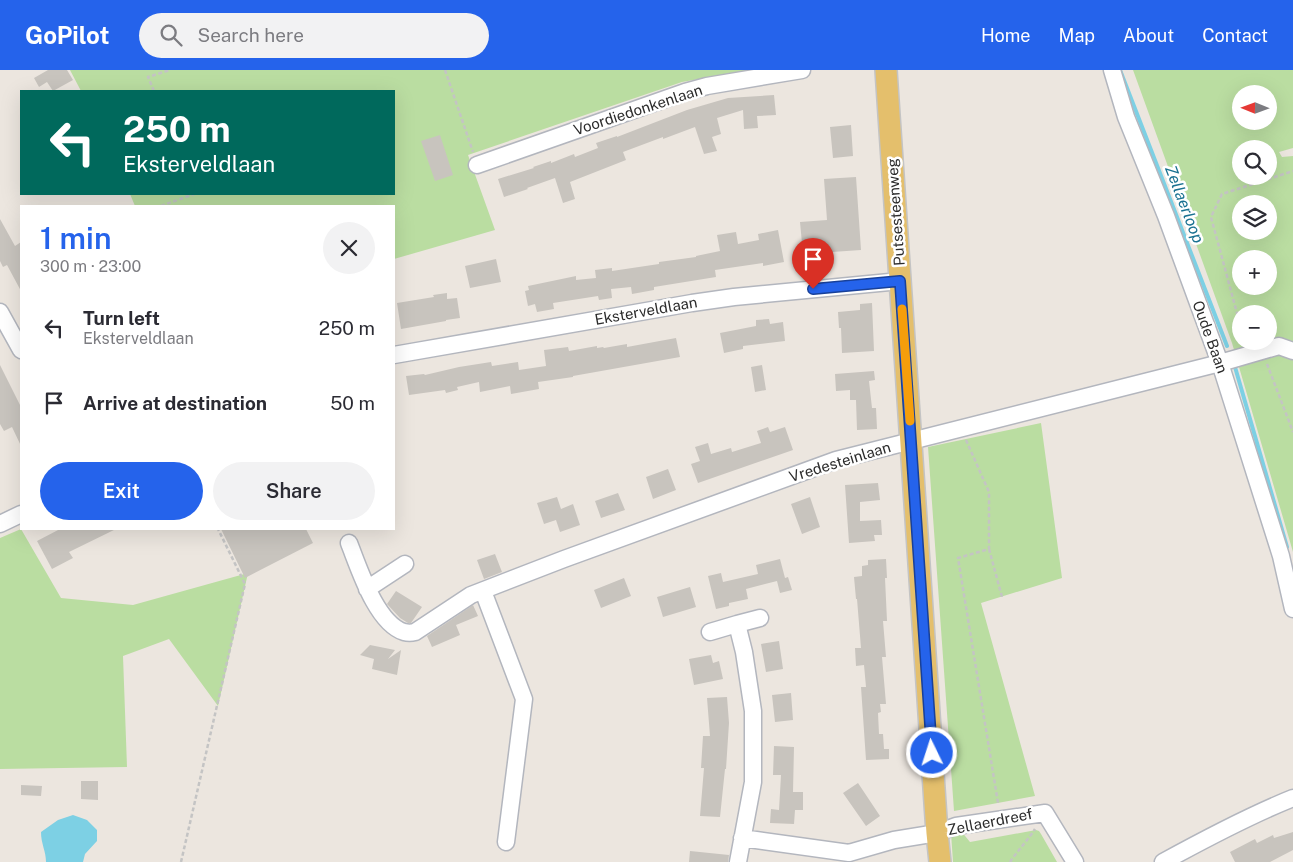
<!DOCTYPE html>
<meta charset="utf-8">
<style>
:root{--surface:#fff;--page:#f2f2f3;--text:#2b2b33;--muted:#7c7c81;--accent:#2563eb}
body{margin:0;font-family:"Public Sans",sans-serif;background:var(--page);color:var(--text);height:100vh;display:flex;flex-direction:column;font-size:19px;white-space:nowrap}
*{box-sizing:border-box;margin:0}
p{font-size:16px;color:var(--muted)}
.icon{flex:none;width:28px;height:28px;fill:none;stroke:currentColor;stroke-width:2;stroke-linecap:round;stroke-linejoin:round}
.map{position:relative;flex:1;overflow:hidden}
.panel{position:absolute;left:20px;top:135px;width:375px;height:325px;display:flex;flex-direction:column;background:var(--surface);border-radius:0px;box-shadow:0 5px 20px #0002}
.panel>*{flex:none}
.banner{position:absolute;left:20px;top:20px;width:375px;height:105px;border-radius:0px;box-shadow:0 5px 20px #0002;background:#00695c;color:#fff;overflow:hidden}
.needle{width:32px;rotate:271deg}
.buttons{position:absolute;left:1232px;top:15px;display:grid;gap:10px}
.buttons a{display:grid;place-items:center;width:45px;height:45px;border-radius:50%;background:var(--surface);box-shadow:0 5px 20px #0002;font-size:25px}
.pin{position:absolute;display:grid;place-items:center;width:42px;height:42px;color:#fff;margin:-51px -21px;border-radius:50% 50% 50% 0;rotate:-45deg;box-shadow:0 0 5px #0007}
.pin .icon{rotate:45deg}
.me{position:absolute;width:55px;margin:-28px;rotate:356deg;stroke-linejoin:round;filter:drop-shadow(0 0 4px #0008)}
.turn{display:flex;align-items:center;gap:18px;height:105px;padding:0 20px;font-size:22px}
.turn .icon{width:65px;height:65px;stroke-width:2.5}
.turn b{display:block;font-size:35px;line-height:42px}
.round{display:grid;place-items:center;flex:none;width:52px;height:52px;border-radius:26px;background:var(--page)}
.headline{display:flex;align-items:center;justify-content:space-between;height:85px;padding:0 20px}
h1{font-size:30px;font-weight:600;line-height:38px;color:var(--accent)}
.action{display:flex;gap:10px;margin-top:auto;padding:10px 20px}
.action a{flex:1;height:58px;border-radius:30px;background:var(--accent);color:#fff;font-size:20px;font-weight:600;line-height:58px;text-align:center}
.action a+a{background:var(--page);color:var(--text)}
ul{padding:0;list-style:none}
li{display:flex;align-items:center;gap:15px;height:75px;padding:0 20px}
li div{flex:1}
li b{display:block;font-size:19px}
li em{font-style:normal}
header{display:flex;align-items:center;gap:30px;box-sizing:border-box;height:70px;padding:0 25px;background:var(--accent);color:#fff}
header strong{font-size:24px}
nav{display:flex;gap:28px;margin-inline-start:auto;font-size:18px}
.search{width:350px;height:45px;background:var(--page);display:flex;align-items:center;gap:12px;box-sizing:border-box;padding:0 18px;border-radius:28px;color:var(--muted);font-size:19px}
.map>svg:first-child{display:block}
.green{fill:#badda1;fill-rule:evenodd}
.water{fill:#7dd0e4}
.lines{fill:none;stroke-linecap:round;stroke-linejoin:round}
.stream{stroke:#7dd0e4;stroke-width:4}
.building{fill:#c8c4be}
.minor-casing{stroke:#b3b6be;stroke-width:19}
.major-casing{stroke:#c4c4c4;stroke-width:24}
.path{stroke:#c4c4c4;stroke-width:2.5;stroke-dasharray:4 2.5;stroke-linecap:butt}
.minor{stroke:#fff;stroke-width:16}
.major{stroke:#e4bf6c;stroke-width:21}
.route-casing{stroke:#184099;stroke-width:12}
.route{stroke:#2563eb;stroke-width:9}
.slow{stroke:#f59e0b;stroke-width:9}
.labels{text-anchor:middle;stroke-width:5;stroke-linejoin:round;paint-order:stroke}
.street-label{font-size:15px;fill:#2c2c2c;stroke:#fff}
.water-label{font-size:16px;font-style:italic;fill:#1a7191;stroke:#fff}
</style>
<header>
<strong>GoPilot</strong>
<div class="search"><svg class="icon" aria-label="search" viewBox="0 0 24 24"><circle cx="10" cy="10" r="6"/><path d="M15 15l6 6"/></svg>Search here</div>
<nav><a>Home</a><a>Map</a><a>About</a><a>Contact</a></nav>
</header>
<div class="map">
<svg width="1293" height="792" viewBox="0 0 1293 792">
<rect width="100%" height="100%" fill="#ece6df"/>
<!-- green -->
<path class="green" d="M70 0H750L682 12 468 85 495 160 394 189V136H135L130 124H394V21H81Z
M1133 0H1293V78L1279 82 1282 87 1293 86V482L1232 273ZM1241 24H1269V51H1241ZM1241 79H1269V106H1241ZM1241 134H1269V161H1241ZM1241 189H1269V216H1241ZM1241 244H1269V271H1241Z
M1041 353 1062 508 981 533 1035 726 954 741 928 377Z
M21 459 61 528 133 535 248 503 218 636 169 569 123 586 127 697 0 699V468Z
M1036 760 1039 761 1041 764 1057 792H953L951 763 961 761 970 772Z"/>
<!-- water -->
<path class="water" d="M73 745 87 750 97 760V771L85 784 83 792H46C46 781 41 774 41 762L58 750Z"/>
<g class="lines">
<!-- stream -->
<path class="stream" d="M1120 0 1227 276
M1235 297 1287 477"/>
</g>
<!-- building -->
<path class="building" d="M48 0H67L73 10 53 21 47 12 39 17 34 8Z
M774 25 776 45 757 46 758 58 744 59 743 40 717 48 721 64 712 67 717 81 704 84 695 57 663 69V67L623 82 626 90 570 112 575 129 563 133 555 108 527 118 528 119 504 127 498 109 534 98 533 97 551 91V93L574 84 575 87 598 78 596 73 617 66V67L687 40 728 28Z
M851 55 853 86 833 88 830 57Z
M440 65 453 105 435 111 421 71Z
M856 107 861 180 803 184 800 152 827 150 824 109Z
M0 149 15 176 21 172V221L7 195 3 197 0 191Z
M778 160 784 192 763 196V193L715 200 716 207 654 217V220L632 224 631 217 611 219 612 228 599 230 598 226 553 233 554 239 537 242 535 234 528 236 525 221 529 220 528 216 576 206V210L596 208 595 200 612 198V201L659 194V192L696 187V186L720 181 717 165 736 162 738 174 759 170 758 164Z
M496 189 501 212 470 218 465 196Z
M447 223V229L457 228 460 248 446 250V251L401 259 397 233 434 227 433 225Z
M872 233 874 281 842 283 841 258H839L838 242 860 240V234Z
M769 249 770 254 783 252 785 271 743 276V279L724 283 720 263 756 256V250Z
M676 268 680 287 573 306V307L538 312 539 319 511 324 510 316 480 322 479 312 457 317 458 320 446 323 445 320 409 325 406 306 424 304 425 305 459 297 491 292 492 296 518 292 519 300 546 296 544 280 568 277 569 281 597 276V278L603 277 604 278 627 274V277Z
M0 295 21 337V376L12 357 4 361 0 354Z
M762 295 766 320 755 322 751 297Z
M874 301 875 310 869 311 872 338H876L877 359 857 360 856 330H850V320L836 321 835 304Z
M768 357 770 362 785 357 793 380 698 413 691 394 700 391 695 377 708 373 711 384 731 378 732 382 761 373 757 361Z
M668 399 676 420 653 429 646 407Z
M878 413 880 430 860 432V451L881 450 882 465H874L875 471 849 473 845 415Z
M618 423 625 440 601 448 595 431Z
M557 427 561 439 573 434 580 455 560 462 556 450 544 454 537 433Z
M810 427 820 457 802 464 791 434Z
M60 459H116L69 482 73 488 52 499 37 471Z
M221 459H306L313 473 245 508Z
M495 484 502 502 484 509 477 490Z
M780 489 785 508 788 507 792 520 780 523 777 511 746 519 748 529 729 533V536L716 539 708 506 721 503 723 512 758 504 756 495Z
M886 489 887 508H885L887 551H883L886 587H882L886 634H880L881 642 878 643 879 664H883L884 679H889V689L866 690 861 617H866L864 595 856 596 855 578H861L857 529H856L854 507 862 506V496L868 495V490Z
M624 508 631 526 601 538 594 520Z
M690 517 696 537 663 547 657 527Z
M396 521 422 537 411 553H408L400 548 387 534Z
M473 535 478 546 456 555 460 565 432 577 427 566Z
M779 571 783 599 766 602 761 574Z
M370 575 395 580 388 589 401 580 397 605 372 599 374 589 360 585Z
M711 585 713 593 719 591 723 609 694 615 689 589Z
M791 623 793 650 775 652 772 625Z
M727 627 729 653 726 699H725L720 747 700 746 704 698H701L703 666H710L707 628Z
M774 676 794 677 793 722H803V740H795L794 754 770 753 771 739 779 740 781 705H773Z
M81 711H98V730L81 729Z
M858 713 880 746 866 756 843 723Z
M21 715 42 716 41 726 21 725Z
M1293 762V780L1270 792H1235L1230 782 1255 769 1257 773 1273 765 1274 768Z
M690 781 729 785 728 792H689Z"/>
<g class="lines">
<!-- minor casing -->
<g class="minor-casing">
<path id="minor" d="M1112 0 1126 47 1166 146 1220 293 1281 486 1293 539
M477 95 685 22 707 16 802 0
M0 242 21 280
M394 285 692 233 734 227 900 211
M0 454 21 444
M349 473C359 498 376 553 404 562 408 563 411 563 415 562L471 525 564 489 836 390 1220 293 1279 276 1293 281
M367 519 405 494
M483 521 524 629 506 772
M737 554 744 582 753 641V712L738 792
M710 562 737 554 760 548
M742 768 849 783 894 770 937 763 956 756 1045 743 1075 792
M1163 792C1205 769 1248 746 1293 728"/>
</g>
<!-- major casing -->
<g class="major-casing">
<path id="major" d="M886 0 937 763 940 792"/>
</g>
<!-- path -->
<path class="path" d="M445 0 473 82
M154 21 148 7 170 0
M161 136 194 124
M1241 258 1211 147 1222 124 1293 101
M1267 294 1293 362
M966 370 989 422V479L958 488 998 733
M989 479 1002 527
M181 792 245 514 218 459
M1010 792C1018 780 1028 770 1035 759"/>
<!-- minor -->
<use href="#minor" class="minor"/>
<!-- major -->
<use href="#major" class="major"/>
</g>
<g class="lines">
<!-- route casing -->
<g class="route-casing">
<path id="route" d="M813 219 900 211 932 683"/>
</g>
<!-- route -->
<use href="#route" class="route"/>
<!-- slow -->
<path class="slow" d="M902 239 910 351"/>
</g>
<g class="labels">
<!-- street labels -->
<g class="street-label">
<text transform="translate(638 40) rotate(-18)" y="5">Voordiedonkenlaan</text>
<text transform="translate(896 142) rotate(-94)" y="5">Putsesteenweg</text>
<text transform="translate(646 241) rotate(-10)" y="5">Eksterveldlaan</text>
<text transform="translate(1210 267) rotate(70)" y="5">Oude Baan</text>
<text transform="translate(840 392) rotate(-17)" y="5">Vredesteinlaan</text>
<text transform="translate(990 752) rotate(-11)" y="5">Zellaerdreef</text>
</g>
<!-- water labels -->
<g class="water-label">
<text transform="translate(1185 134) rotate(69)" y="6">Zellaerloop</text>
</g>
</g>
</svg>
<div class="buttons">
<a><svg class="needle" viewBox="-14 -14 28 28"><path d="M0-13l5 13h-10z" fill="#e53935"/><path d="M0 13l5-13h-10z" fill="#7c7c81"/></svg></a>
<a><svg class="icon" aria-label="search" viewBox="0 0 24 24"><circle cx="10" cy="10" r="6"/><path d="M15 15l6 6"/></svg></a>
<a><svg class="icon" aria-label="layers" viewBox="0 0 24 24"><path d="M12 4l9 5-9 5-9-5zM3 14l9 5 9-5"/></svg></a>
<a>+</a>
<a>−</a>
</div>
<div class="pin" style="left:813px;top:219px;background:#d93025"><svg class="icon" aria-label="arrive" viewBox="0 0 24 24"><path d="M6 21V4h12l-3 4 3 4H6"/></svg></div>
<svg class="me" style="left:932px;top:683px" viewBox="-20 -20 40 40"><circle r="17" fill="#2563eb" stroke="#fff" stroke-width="3"/><path d="M0-11L8 9 0 5-8 9z" fill="#fff"/></svg>
<div class="banner">
<div class="turn"><svg class="icon" aria-label="left" viewBox="0 0 24 24"><path d="M17 20v-9H6M10 6l-5 5 5 5"/></svg><div><b>250 m</b>Eksterveldlaan</div></div>
</div>
<section class="panel">
<div class="headline"><div><h1>1 min</h1><p>300 m · 23:00</p></div><a class="round"><svg class="icon" aria-label="close" viewBox="0 0 24 24"><path d="M6 6l12 12M18 6L6 18"/></svg></a></div>
<ul>
<li><svg class="icon" aria-label="left" viewBox="0 0 24 24"><path d="M17 20v-9H6M10 6l-5 5 5 5"/></svg><div><b>Turn left</b><p>Eksterveldlaan</p></div><em>250 m</em></li>
<li><svg class="icon" aria-label="arrive" viewBox="0 0 24 24"><path d="M6 21V4h12l-3 4 3 4H6"/></svg><div><b>Arrive at destination</b></div><em>50 m</em></li>
</ul>
<div class="action"><a>Exit</a><a>Share</a></div>
</section>
</div>
